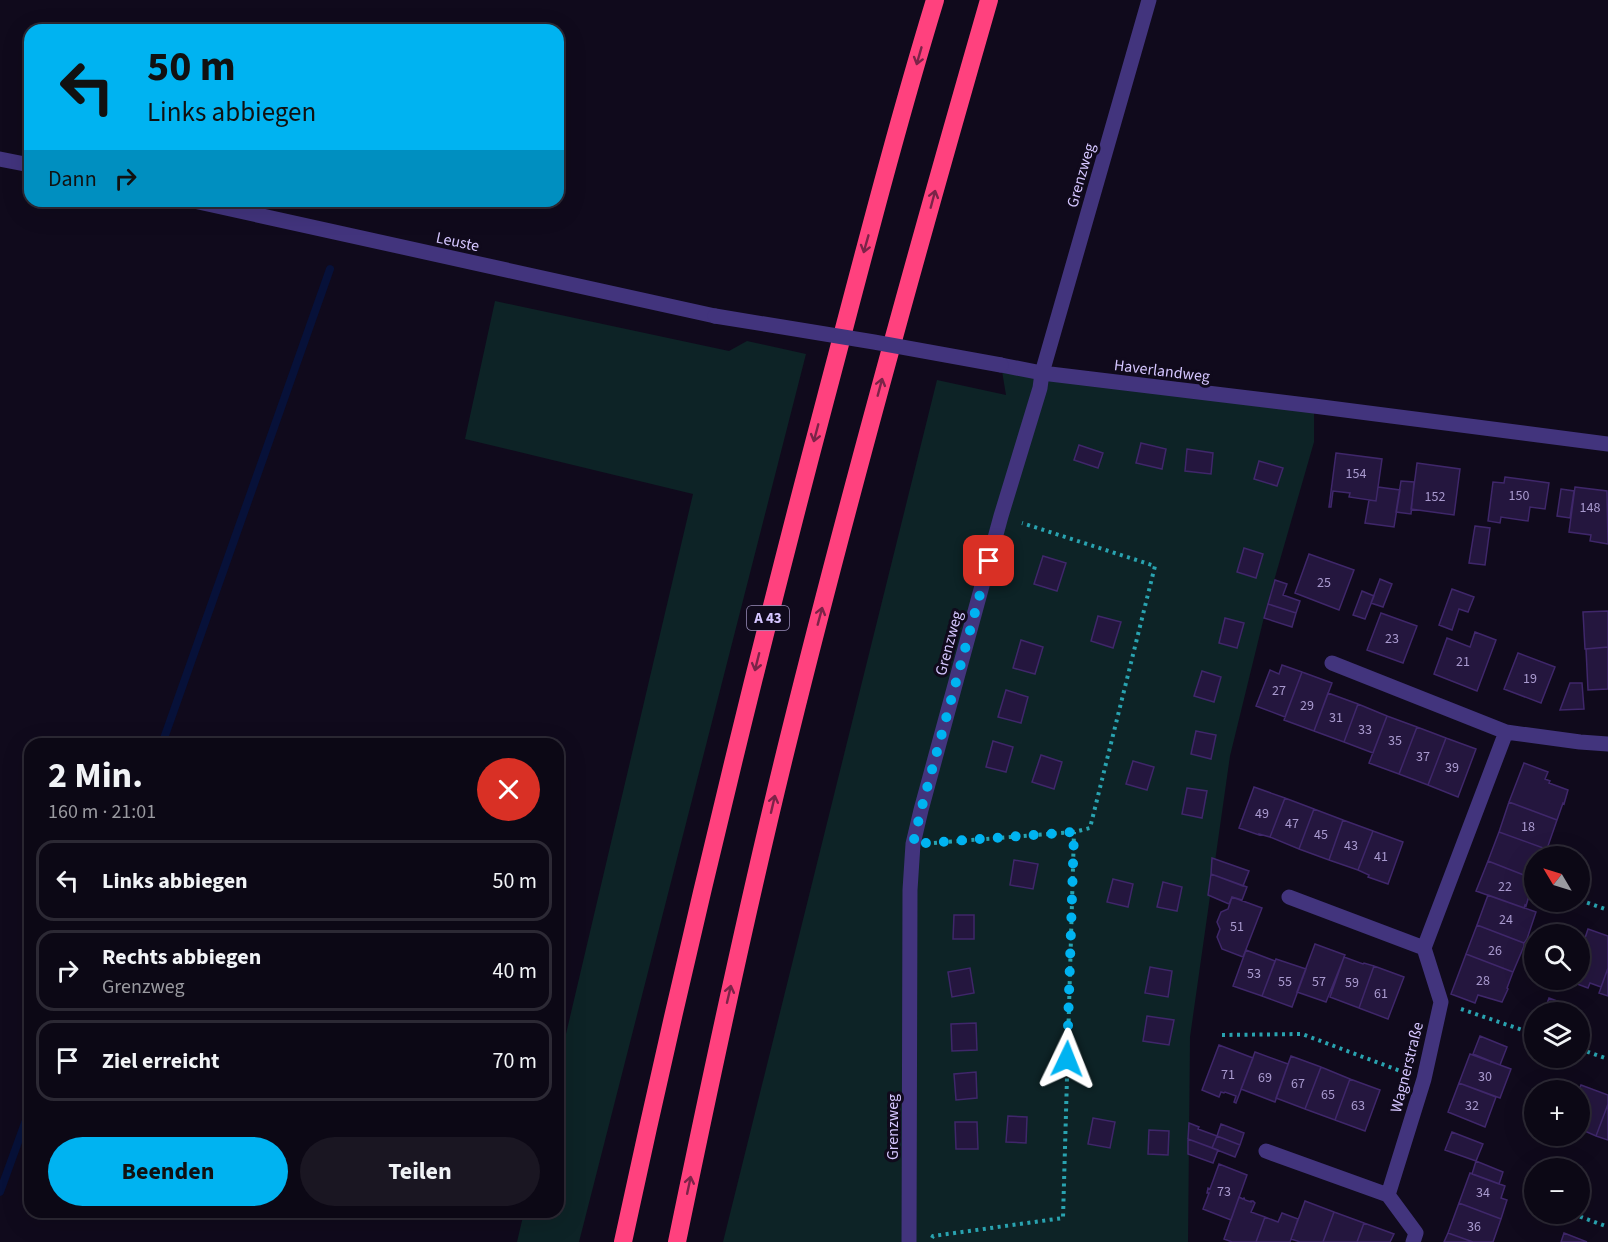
<!DOCTYPE html>
<html lang="de">
<meta charset="utf-8">
<style>
:root{--surface:#0c0815;--page:#1a1622;--text:#f1f3f6;--muted:#9a9aa0;--line:#2c2934;--accent:#00b3f1}
body{margin:0;font-family:"Source Sans 3",sans-serif;background:var(--page);color:var(--text);height:100vh;display:flex;flex-direction:column;font-size:22px;white-space:nowrap}
*{box-sizing:border-box;margin:0}
p{font-size:20px;color:var(--muted)}
.icon{flex:none;width:33px;height:33px;fill:none;stroke:currentColor;stroke-width:2;stroke-linecap:round;stroke-linejoin:round}
.map{position:relative;flex:1;overflow:hidden}
.details{position:absolute;left:24px;top:738px;width:540px;height:480px;display:flex;flex-direction:column;background:var(--surface);border-radius:18px;box-shadow:0 6px 24px #0002,0 0 0 2px var(--line)}
.details>*{flex:none}
.top-card{position:absolute;left:24px;top:24px;width:540px;height:183px;border-radius:18px;box-shadow:0 6px 24px #0002,0 0 0 2px var(--line);background:#00b3f1;color:#111;overflow:hidden}
.needle{width:39px;rotate:308deg}
.buttons{position:absolute;left:1524px;top:846px;display:grid;gap:12px}
.buttons a{display:grid;place-items:center;width:66px;height:66px;border-radius:50%;background:var(--surface);box-shadow:0 6px 24px #0002,0 0 0 2px var(--line);font-size:30px}
.pin{position:absolute;display:grid;place-items:center;width:51px;height:51px;color:#fff;margin:-26px;border-radius:12px;box-shadow:0 3px 9px #0006}
.me{position:absolute;width:66px;margin:-33px;rotate:2deg;stroke-linejoin:round;filter:drop-shadow(0 0 4px #0008)}
.turn{display:flex;align-items:center;gap:21px;height:126px;padding:0 24px;font-size:27px}
.turn .icon{width:78px;height:78px;stroke-width:2.5}
.turn b{display:block;font-size:42px;line-height:51px}
.then{display:flex;align-items:center;height:57px;padding:0 24px;background:#0003;gap:12px;font-size:22px}
.round{display:grid;place-items:center;flex:none;width:63px;height:63px;border-radius:32px;background:var(--page)}
.overview{display:flex;align-items:center;justify-content:space-between;height:102px;padding:0 24px}
h1{font-size:36px;font-weight:700;line-height:45px}
.action{display:flex;gap:12px;margin-top:auto;padding:12px 24px}
.action a{flex:1;height:69px;border-radius:36px;background:var(--accent);color:#111;font-size:24px;font-weight:700;line-height:69px;text-align:center}
.action a+a{background:var(--page);color:var(--text)}
ul{padding:0;list-style:none}
li{display:flex;align-items:center;gap:18px;height:81px;margin:0 12px 9px;padding:0 12px;border:3px solid var(--line);border-radius:18px}
li div{flex:1}
li b{display:block;font-size:22px}
li em{font-style:normal}
.map>svg:first-child{display:block}
.green{fill:#0d2326}
.lines{fill:none;stroke-linecap:round;stroke-linejoin:round}
.stream{stroke:#071139;stroke-width:8}
.building{fill:#24163e;stroke:#3f276a;stroke-width:1.5}
.path{stroke:#29a3b0;stroke-width:4;stroke-dasharray:3 4.5;stroke-linecap:butt}
.minor{stroke:#42347d;stroke-width:15}
.motorway{stroke:#ff417e;stroke-width:18}
.minor-bridge{stroke:#42347d;stroke-width:15}
.oneway{stroke:#7c2348}
.route{stroke:#00b3f1;stroke-width:10;stroke-dasharray:0 18}
.labels{text-anchor:middle;stroke-width:6;stroke-linejoin:round;paint-order:stroke}
.number-label{font-size:14px;fill:#a99acf}
.shield{fill:#100a1c;stroke:#9a8ebb;stroke-width:1.5}
.shield-label{font-size:15px;font-weight:bold;fill:#d5c6ff}
.street-label{font-size:16px;fill:#d5c6ff;stroke:#100a1c}
</style>
<div class="map">
<svg width="1608" height="1242" viewBox="0 0 1608 1242">
<rect width="100%" height="100%" fill="#100a1c"/>
<!-- green -->
<path class="green" d="M495 301 729 351 747 341 806 354 579 1242H517L524 1212H558V1068L693 494 465 439Z
M1001 365 1314 406V442L1267 605 1230 756 1190 1037 1188 1242H723L937 380 1006 395Z"/>
<g class="lines">
<!-- stream -->
<path class="stream" d="M162 744 330 269
M0 1192 30 1109"/>
</g>
<!-- building -->
<path class="building" d="M1141 443 1166 449 1162 469 1136 463Z
M1079 445 1103 453 1098 468 1074 460Z
M1187 449 1213 453 1211 474 1185 471Z
M1336 453 1382 459 1376 501 1349 497 1350 493 1333 491 1331 507H1329Z
M1259 461 1283 468 1277 486 1254 479Z
M1417 463 1460 469 1454 515 1411 509Z
M1505 477 1549 483 1545 509 1530 507 1528 521 1501 517 1500 523 1488 521 1493 482 1504 483Z
M1401 481 1414 482 1411 514 1396 512Z
M1378 487 1400 490 1394 527 1365 523 1369 500 1376 501Z
M1575 487 1607 491 1608 544 1590 541 1591 535 1569 532Z
M1561 489 1574 491 1570 518 1557 516Z
M1475 526 1490 528 1485 565 1469 563Z
M1244 548 1263 554 1256 578 1237 572Z
M1309 554 1354 570 1339 610 1295 593Z
M1043 556 1066 563 1057 591 1034 584Z
M1380 579 1392 584 1383 607 1371 603Z
M1275 580 1287 584 1283 595 1300 601 1296 613 1268 604Z
M1452 589 1474 597 1468 612 1459 609 1452 630 1439 625Z
M1362 591 1374 596 1365 619 1353 615Z
M1268 604 1296 613 1292 627 1264 618Z
M1608 611V647L1585 649 1583 612Z
M1381 613 1417 626 1403 663 1367 650Z
M1098 616 1121 622 1113 648 1091 641Z
M1225 618 1244 623 1237 648 1219 643Z
M1475 632 1496 640 1477 691 1434 674 1447 638 1470 647Z
M1021 640 1043 647 1035 674 1013 668Z
M1608 647V689L1588 690 1586 649Z
M1518 653 1555 667 1541 703 1504 689Z
M1282 665 1302 672 1285 717 1256 706 1270 670 1279 674Z
M1202 671 1221 677 1214 702 1194 696Z
M1302 672 1332 683 1314 731 1284 720Z
M1570 683H1582L1584 709 1560 710Z
M1006 690 1028 697 1021 723 998 717Z
M1328 693 1358 704 1344 742 1314 731Z
M1358 704 1387 716 1373 753 1344 742Z
M1387 716 1417 727 1399 774 1369 763Z
M1417 727 1446 738 1428 785 1399 774Z
M1196 731 1216 735 1211 759 1191 754Z
M1446 738 1476 749 1458 797 1428 785Z
M993 741 1013 747 1006 772 986 767Z
M1041 755 1062 762 1054 789 1032 782Z
M1133 761 1154 767 1147 790 1126 784Z
M1524 763 1548 772 1545 779 1550 781 1549 783 1568 790 1564 804 1563 803 1557 820 1509 802Z
M1254 787 1285 798 1270 837 1259 834V835L1239 828Z
M1187 788 1207 791 1202 818 1182 814Z
M1285 798 1314 809 1299 849 1270 837Z
M1509 802 1557 820 1548 846 1546 849 1499 832Z
M1314 809 1343 820 1329 860 1299 849Z
M1343 820 1373 831 1358 870 1329 860Z
M1373 831 1403 842 1388 884 1368 877 1369 875 1358 870Z
M1499 832 1546 849 1545 855 1544 854 1543 856H1534V879L1488 861Z
M1212 858 1249 871 1243 886 1211 874Z
M1014 860 1038 864 1033 889 1010 885Z
M1488 861 1534 879 1526 906 1525 905 1524 908 1476 891Z
M1211 874 1247 887 1242 900 1232 897 1229 904 1208 895Z
M1113 879 1133 884 1128 907 1107 902Z
M1163 882 1182 887 1177 911 1157 907Z
M1488 895 1536 912 1527 939 1524 943 1477 925Z
M1232 897 1262 908 1243 957 1222 949 1217 937 1220 929 1217 922 1221 912 1228 909Z
M954 915H974V939H953Z
M1477 925 1524 943V946L1513 972 1466 954Z
M1588 929 1608 936V968L1601 987 1590 983 1588 988 1569 981 1570 980H1580V953Z
M1315 944 1345 955 1326 1002 1297 992Z
M1246 950 1275 961 1262 996 1233 986Z
M1466 954 1513 972 1507 988 1508 989 1502 1002 1478 995 1475 1003 1451 994Z
M1344 957 1363 964 1364 963 1374 966 1359 1008 1330 997Z
M1276 959 1306 969 1292 1007 1262 996Z
M1374 966 1404 977 1388 1019 1359 1008Z
M1150 967 1172 971 1168 997 1145 993Z
M970 968 974 993 952 997 948 972Z
M1608 968V996L1599 993Z
M1549 998 1565 1004 1562 1012H1544Z
M1147 1016 1174 1020 1169 1045 1143 1041Z
M976 1023 977 1050 952 1051 951 1024Z
M1480 1036 1507 1047 1500 1065 1473 1054Z
M1219 1045 1253 1058 1236 1103 1234 1102 1236 1096 1225 1092 1224 1093 1221 1092 1219 1097 1202 1090Z
M1255 1052 1288 1064 1291 1056 1275 1102 1241 1089Z
M1470 1054 1511 1069 1500 1098 1459 1083Z
M1291 1056 1321 1067 1305 1109 1276 1098Z
M1321 1067 1350 1079 1335 1120 1305 1109Z
M976 1072 977 1098 956 1100 954 1074Z
M1350 1079 1380 1090 1365 1131 1335 1120Z
M1459 1083 1496 1097 1485 1127 1448 1112Z
M1581 1085 1608 1095V1104L1596 1136 1580 1129 1579 1090Z
M1608 1104V1140L1596 1136Z
M1008 1116 1027 1117 1026 1143 1006 1142Z
M1093 1118 1115 1122 1110 1148 1088 1144Z
M955 1122H977L978 1149H956Z
M1189 1123 1199 1127 1198 1129 1217 1136 1212 1148 1188 1139Z
M1221 1124 1244 1133 1240 1145 1217 1136Z
M1149 1130 1169 1131 1168 1155 1148 1154Z
M1452 1132 1483 1144 1476 1161 1445 1150Z
M1217 1136 1240 1145 1235 1157 1212 1148Z
M1188 1139 1218 1150 1213 1163 1188 1154Z
M1476 1161 1503 1172 1499 1184 1472 1174Z
M1219 1164 1247 1175 1231 1220 1203 1209 1209 1193H1207L1208 1188 1210 1189Z
M1470 1173 1505 1186 1501 1198 1507 1200 1501 1219 1459 1203Z
M1239 1197 1243 1199 1244 1198 1245 1200 1251 1202V1201H1253L1255 1203 1251 1212 1265 1217 1256 1242H1232L1224 1239Z
M1305 1201 1334 1212 1323 1242H1300L1291 1239Z
M1459 1203 1501 1219 1493 1242H1473L1448 1233Z
M1334 1212 1364 1223 1357 1242H1323Z
M1282 1213 1298 1219 1290 1242H1256L1265 1217 1278 1222Z
M1364 1223 1394 1234 1390 1242H1357Z
M1448 1233 1473 1242H1444Z
M1564 1233 1587 1242H1561Z"/>
<g class="lines">
<!-- path -->
<path class="path" d="M934 843 1074 832
M1580 900 1608 910
M1461 1009 1534 1034
M1222 1035 1302 1034 1403 1072
M1580 1049 1608 1059
M1573 1214 1608 1227
M932 1238 933 1236 1063 1218 1074 832 1090 828 1155 566 1022 523"/>
<!-- minor -->
<path class="minor" d="M0 159 30 165
M194 201 715 316
M1001 365 1042 373 1314 406 1608 444
M1332 663 1506 732 1580 742 1608 744
M1289 897 1424 948
M1266 1151 1388 1195
M909 1242 910 890 913 844 921 810 1001 516 1040 388 1042 373 1149 0
M1413 1242 1416 1233 1388 1195 1424 1079 1441 1002 1424 948 1506 732"/>
<!-- motorway -->
<path class="motorway" d="M623 1242C684 959 752 677 826 397 861 265 895 131 935 0
M677 1242C712 1072 748 902 790 733 851 487 919 243 989 0"/>
<!-- minor-bridge -->
<path class="minor-bridge" d="M715 316 874 342 1001 365"/>
</g>
<!-- one-way arrows -->
<defs><path id="oneway-shaft" d="M-6 0H5M1.5-3L5.5 0L1.5 3" fill="none" stroke-width="1.6" stroke-linecap="round" stroke-linejoin="round" transform="scale(1.5)"/></defs>
<g class="oneway">
<use href="#oneway-shaft" transform="translate(919 56) rotate(106)"/>
<use href="#oneway-shaft" transform="translate(933 199) rotate(-75)"/>
<use href="#oneway-shaft" transform="translate(866 244) rotate(106)"/>
<use href="#oneway-shaft" transform="translate(880 387) rotate(-75)"/>
<use href="#oneway-shaft" transform="translate(816 433) rotate(105)"/>
<use href="#oneway-shaft" transform="translate(820 616) rotate(-75)"/>
<use href="#oneway-shaft" transform="translate(757 662) rotate(104)"/>
<use href="#oneway-shaft" transform="translate(773 804) rotate(-77)"/>
<use href="#oneway-shaft" transform="translate(729 994) rotate(-77)"/>
<use href="#oneway-shaft" transform="translate(689 1185) rotate(-78)"/>
</g>
<g class="lines">
<!-- route -->
<path class="route" d="M989 561 921 810 913 844 1074 832 1067 1059"/>
</g>
<g class="labels">
<!-- number labels -->
<g class="number-label">
<text x="1356" y="478">154</text>
<text x="1519" y="500">150</text>
<text x="1435" y="501">152</text>
<text x="1590" y="512">148</text>
<text x="1324" y="587">25</text>
<text x="1392" y="643">23</text>
<text x="1463" y="666">21</text>
<text x="1530" y="683">19</text>
<text x="1279" y="695">27</text>
<text x="1307" y="710">29</text>
<text x="1336" y="722">31</text>
<text x="1365" y="734">33</text>
<text x="1395" y="745">35</text>
<text x="1423" y="761">37</text>
<text x="1452" y="772">39</text>
<text x="1262" y="818">49</text>
<text x="1292" y="828">47</text>
<text x="1528" y="831">18</text>
<text x="1321" y="839">45</text>
<text x="1351" y="850">43</text>
<text x="1381" y="861">41</text>
<text x="1505" y="891">22</text>
<text x="1506" y="924">24</text>
<text x="1237" y="931">51</text>
<text x="1495" y="955">26</text>
<text x="1254" y="978">53</text>
<text x="1483" y="985">28</text>
<text x="1285" y="986">55</text>
<text x="1319" y="986">57</text>
<text x="1352" y="987">59</text>
<text x="1381" y="998">61</text>
<text x="1228" y="1079">71</text>
<text x="1485" y="1081">30</text>
<text x="1265" y="1082">69</text>
<text x="1298" y="1088">67</text>
<text x="1328" y="1099">65</text>
<text x="1358" y="1110">63</text>
<text x="1472" y="1110">32</text>
<text x="1224" y="1196">73</text>
<text x="1483" y="1197">34</text>
<text x="1474" y="1231">36</text>
</g>
<!-- shield labels -->
<rect class="shield" x="747" y="606" width="42" height="24" rx="4.5"/>
<g class="shield-label">
<text x="768" y="623">A 43</text>
</g>
<!-- street labels -->
<g class="street-label">
<text transform="translate(1080 175) rotate(-74)" y="6">Grenzweg</text>
<text transform="translate(458 241) rotate(12)" y="6">Leuste</text>
<text transform="translate(1162 370) rotate(7)" y="6">Haverlandweg</text>
<text transform="translate(948 643) rotate(-75)" y="6">Grenzweg</text>
<text transform="translate(1406 1067) rotate(-76)" y="6">Wagnerstraße</text>
<text transform="translate(892 1127) rotate(-90)" y="6">Grenzweg</text>
</g>
</g>
</svg>
<div class="buttons">
<a><svg class="needle" viewBox="-14 -14 28 28"><path d="M0-13l5 13h-10z" fill="#e53935"/><path d="M0 13l5-13h-10z" fill="#9a9aa0"/></svg></a>
<a><svg class="icon" aria-label="search" viewBox="0 0 24 24"><circle cx="10" cy="10" r="6"/><path d="M15 15l6 6"/></svg></a>
<a><svg class="icon" aria-label="layers" viewBox="0 0 24 24"><path d="M12 4l9 5-9 5-9-5zM3 14l9 5 9-5"/></svg></a>
<a>+</a>
<a>−</a>
</div>
<div class="pin" style="left:989px;top:561px;background:#d93025"><svg class="icon" aria-label="arrive" viewBox="0 0 24 24"><path d="M6 21V4h12l-3 4 3 4H6"/></svg></div>
<svg class="me" style="left:1067px;top:1059px" viewBox="-20 -20 40 40"><path d="M0-17L14 15 0 8-14 15z" fill="#00b3f1" stroke="#fff" stroke-width="4"/></svg>
<div class="top-card">
<div class="turn"><svg class="icon" aria-label="left" viewBox="0 0 24 24"><path d="M17 20v-9H6M10 6l-5 5 5 5"/></svg><div><b>50 m</b>Links abbiegen</div></div>
<div class="then">Dann<svg class="icon" aria-label="right" viewBox="0 0 24 24"><path d="M7 20v-9h11M14 6l5 5-5 5"/></svg></div>
</div>
<section class="details">
<div class="overview"><div><h1>2 Min.</h1><p>160 m · 21:01</p></div><a class="round" style="background:#d93025;color:#fff"><svg class="icon" aria-label="close" viewBox="0 0 24 24"><path d="M6 6l12 12M18 6L6 18"/></svg></a></div>
<ul>
<li><svg class="icon" aria-label="left" viewBox="0 0 24 24"><path d="M17 20v-9H6M10 6l-5 5 5 5"/></svg><div><b>Links abbiegen</b></div><em>50 m</em></li>
<li><svg class="icon" aria-label="right" viewBox="0 0 24 24"><path d="M7 20v-9h11M14 6l5 5-5 5"/></svg><div><b>Rechts abbiegen</b><p>Grenzweg</p></div><em>40 m</em></li>
<li><svg class="icon" aria-label="arrive" viewBox="0 0 24 24"><path d="M6 21V4h12l-3 4 3 4H6"/></svg><div><b>Ziel erreicht</b></div><em>70 m</em></li>
</ul>
<div class="action"><a>Beenden</a><a>Teilen</a></div>
</section>
</div>
